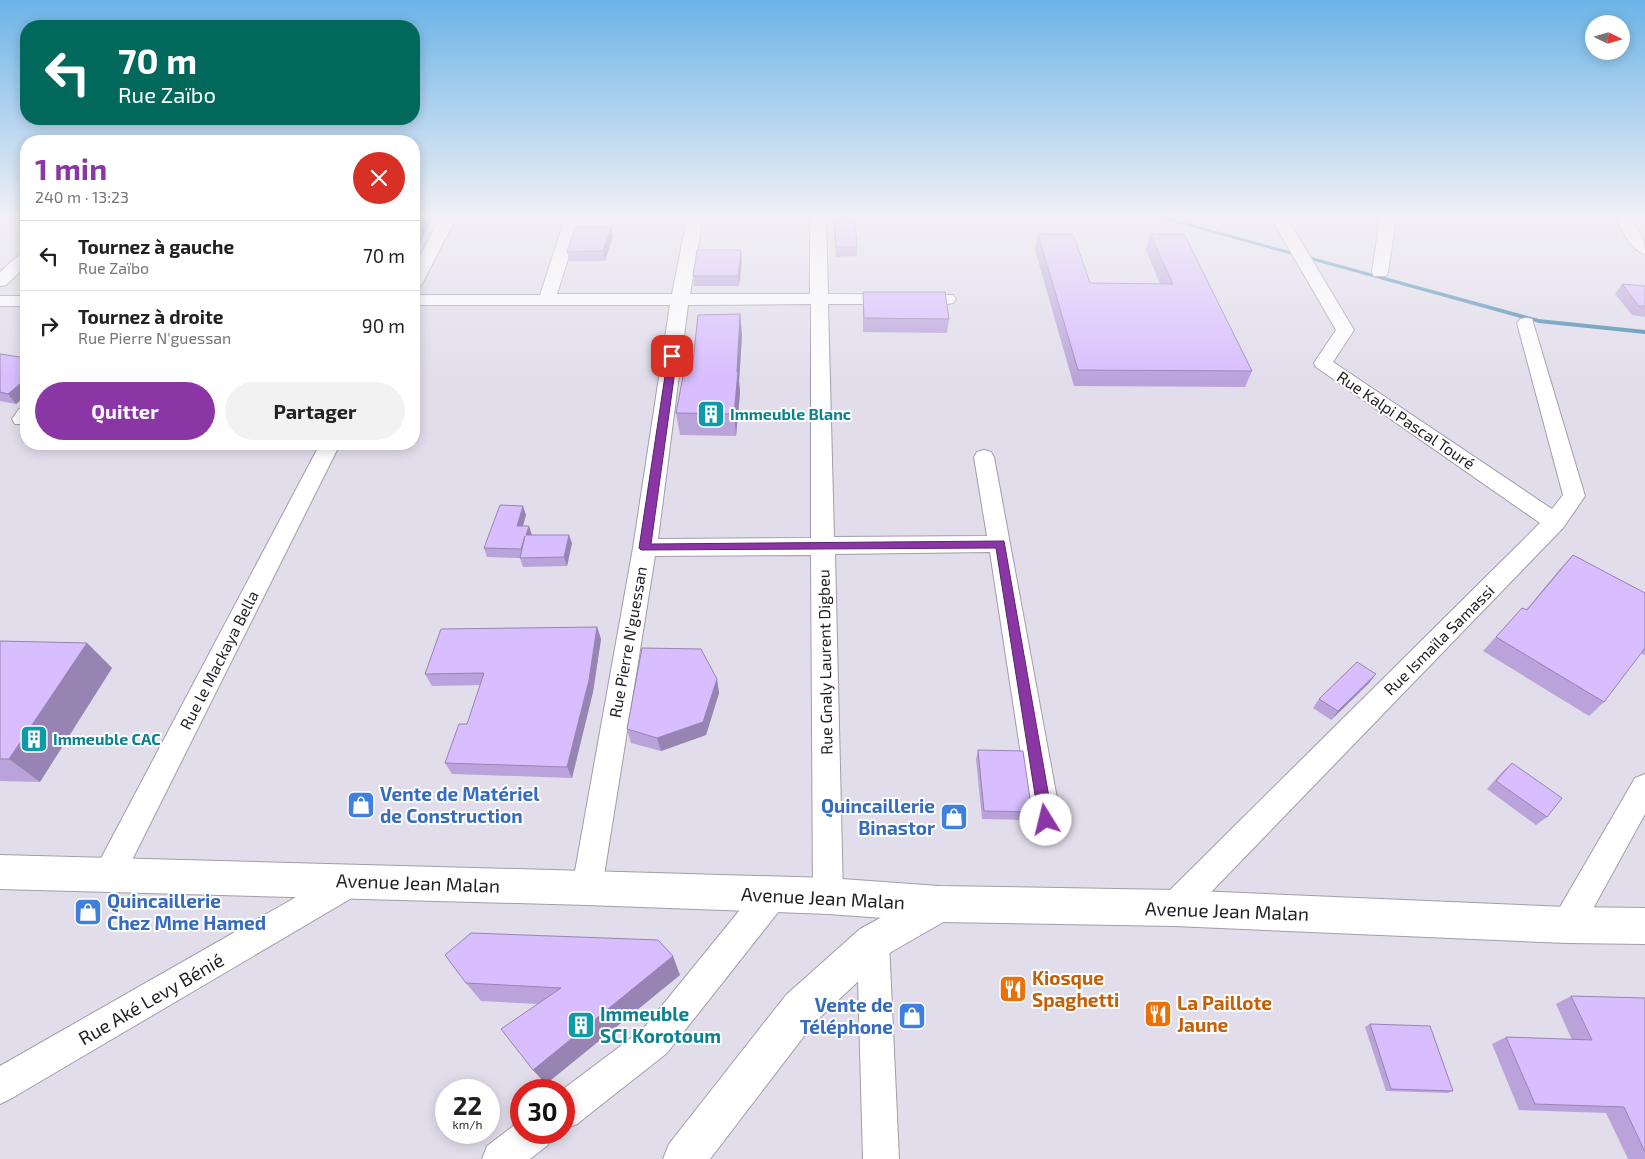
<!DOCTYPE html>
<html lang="fr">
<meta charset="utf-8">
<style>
:root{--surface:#fff;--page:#f2f2f2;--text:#222;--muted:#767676;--line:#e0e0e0;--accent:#8a37a5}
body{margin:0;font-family:"Exo 2",sans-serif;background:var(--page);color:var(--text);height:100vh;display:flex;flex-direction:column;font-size:19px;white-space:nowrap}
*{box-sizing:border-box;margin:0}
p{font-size:16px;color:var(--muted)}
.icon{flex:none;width:28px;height:28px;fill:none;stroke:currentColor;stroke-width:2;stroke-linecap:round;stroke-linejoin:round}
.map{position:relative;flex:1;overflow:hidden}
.details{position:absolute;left:20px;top:135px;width:400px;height:315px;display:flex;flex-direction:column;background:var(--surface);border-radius:20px;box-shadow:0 2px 12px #0003}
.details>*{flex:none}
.hud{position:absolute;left:20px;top:20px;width:400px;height:105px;border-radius:20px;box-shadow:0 2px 12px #0003;background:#00695c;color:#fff;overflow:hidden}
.needle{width:32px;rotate:95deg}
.fabs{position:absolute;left:1585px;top:15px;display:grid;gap:10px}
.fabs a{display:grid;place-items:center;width:45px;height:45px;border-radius:50%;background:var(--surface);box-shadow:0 2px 12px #0003;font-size:25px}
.speed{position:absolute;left:435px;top:1079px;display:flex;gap:10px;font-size:25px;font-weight:700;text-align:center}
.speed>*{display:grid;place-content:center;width:65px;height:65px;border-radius:50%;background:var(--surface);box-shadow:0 2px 12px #0003;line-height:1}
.speed small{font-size:12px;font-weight:400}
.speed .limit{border:8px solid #d22;background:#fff;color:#111}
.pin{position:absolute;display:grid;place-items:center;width:42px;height:42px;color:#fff;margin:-21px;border-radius:10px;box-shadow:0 2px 8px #0006}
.me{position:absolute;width:55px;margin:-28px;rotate:351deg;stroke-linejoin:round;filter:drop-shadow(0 0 4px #0008)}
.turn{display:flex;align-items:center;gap:18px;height:105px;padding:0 15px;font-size:22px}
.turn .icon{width:65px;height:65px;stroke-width:2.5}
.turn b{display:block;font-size:35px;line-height:42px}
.round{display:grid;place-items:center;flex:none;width:52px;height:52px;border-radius:26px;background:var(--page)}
.head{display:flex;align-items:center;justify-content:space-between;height:85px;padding:0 15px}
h1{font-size:30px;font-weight:700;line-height:38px;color:var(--accent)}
.primary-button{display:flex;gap:10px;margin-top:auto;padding:10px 15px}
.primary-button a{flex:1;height:58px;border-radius:30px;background:var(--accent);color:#fff;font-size:20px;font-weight:700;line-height:58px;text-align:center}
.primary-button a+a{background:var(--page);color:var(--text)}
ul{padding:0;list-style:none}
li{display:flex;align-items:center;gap:15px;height:70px;padding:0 15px;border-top:1px solid var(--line)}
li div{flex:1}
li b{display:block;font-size:19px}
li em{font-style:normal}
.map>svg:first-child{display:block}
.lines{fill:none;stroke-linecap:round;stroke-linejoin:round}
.stream{fill:#4187ac;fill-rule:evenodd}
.minor-casing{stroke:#a29daa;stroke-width:2}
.tertiary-casing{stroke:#a29daa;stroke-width:2}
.secondary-casing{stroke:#a29daa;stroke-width:2}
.minor{fill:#fff;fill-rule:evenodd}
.tertiary{fill:#fff;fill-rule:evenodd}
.secondary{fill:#fff;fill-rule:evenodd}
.wall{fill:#baa3db}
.shaded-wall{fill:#9784b2}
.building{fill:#d8bdff;stroke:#9784b2}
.route{fill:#8a37a5;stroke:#5a246b}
.labels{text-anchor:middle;stroke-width:4;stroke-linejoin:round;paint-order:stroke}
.culture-label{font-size:16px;font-weight:bold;fill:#0d838f;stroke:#fff;text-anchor:start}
.street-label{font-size:16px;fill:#211f24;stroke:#fff}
.near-shop-label{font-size:19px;font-weight:bold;fill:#366cbe;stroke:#fff;text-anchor:start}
.near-street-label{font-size:19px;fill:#211f24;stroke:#fff}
.near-food-label{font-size:19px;font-weight:bold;fill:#c56008;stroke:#fff;text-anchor:start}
.near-culture-label{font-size:19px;font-weight:bold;fill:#0d838f;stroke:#fff;text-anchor:start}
</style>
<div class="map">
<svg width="1645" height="1159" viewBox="0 0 1645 1159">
<rect width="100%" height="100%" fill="#e2ddeb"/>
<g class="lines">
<!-- stream -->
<path class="stream" d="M1159 218H1168L1539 319 1645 330V334L1539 323Z"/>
<!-- minor casing -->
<g class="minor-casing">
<path id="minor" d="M440 218H456L423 282 420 286 414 287V267Z
M565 218H581L557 294H672L687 218H703L690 294H810V218H826L828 294 953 295 956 299 953 303 947 304H828L834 537 987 536 974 457 977 452 984 450 991 452 994 457 1061 820 1056 830 1046 834 1036 830 1031 820 990 552 835 554 843 896 839 907 828 911 817 907 813 896 811 555 655 556 602 888 598 899 587 903 576 899 572 888 633 548 670 305H414V295H540ZM811 304V538L658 539 688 305Z
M1271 218H1287L1354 330 1333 362 1552 509 1563 495 1517 323 1520 319 1526 318 1532 319 1585 496 1563 528 1185 919 1174 923 1163 919 1158 908 1163 897 1540 523 1316 367 1314 363 1336 330Z
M1380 218H1396L1388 272 1386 276H1374L1372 272Z
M1617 218H1633C1638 236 1645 233 1645 254 1632 251 1621 230 1617 218Z
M26 252V266L6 285 0 286V272L20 254Z
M0 296H26V306H0Z
M26 407V424H15L12 419 19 409Z
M320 444H340L119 886 108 891 97 886 93 876 97 866Z
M1645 774V814L1578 936 1567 941 1556 936 1551 925 1556 914 1635 778Z
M351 867 362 872 366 882 362 892 12 1098 0 1104V1066L340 872Z
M772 880 783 884 787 895 783 906 667 1053 577 1124 564 1129 562 1090 643 1029 761 884Z
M873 926 884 931 889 942 899 1159H863L857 942 862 931Z
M521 1120V1132H553L548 1145 530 1159H482L487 1146Z"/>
</g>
<!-- tertiary casing -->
<g class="tertiary-casing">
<path id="tertiary" d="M939 886 952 891 957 904 952 917 886 955 814 1023 710 1159H663L669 1144 786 995 860 929Z"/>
</g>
<!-- secondary casing -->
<g class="secondary-casing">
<path id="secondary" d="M0 855 587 871 828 878 939 886 1174 890 1567 907 1645 908V944L1567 943 1174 926 939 922 828 914 587 905 0 889Z"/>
</g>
<!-- minor -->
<use href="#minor" class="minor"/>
<!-- tertiary -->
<use href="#tertiary" class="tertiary"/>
<!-- secondary -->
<use href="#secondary" class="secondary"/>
</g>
<!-- wall -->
<path class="wall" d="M833 218H855L857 247V256L836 257Z
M611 227 613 236 605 261H569L567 252Z
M1038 234 1090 283 1160 284 1146 250 1150 234 1252 371 1245 387 1074 386 1035 250Z
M742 260 739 286H694L693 276Z
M1622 284 1645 286V317L1632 315 1615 294Z
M863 292 949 319 947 333 863 332Z
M740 314 742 335 739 381 740 393 736 436 680 435 676 413 692 371Z
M0 354 26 358V395L16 404 0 401Z
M526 515 523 526 532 535 572 543 567 566 523 567 520 558 487 557 484 548Z
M1573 555 1645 593V654L1644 655 1641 653 1604 702 1589 716 1483 651 1522 608 1526 610 1560 569Z
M597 627 601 639 593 692 572 778 452 774 445 763 467 724 480 685 432 686 425 674Z
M0 641 87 643 112 668 40 782 0 781Z
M1376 674 1369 683 1331 720 1313 708 1319 699Z
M717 679 719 693 706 735 661 751 631 743 627 729Z
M978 750 1032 812 1029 820 982 819 976 759Z
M1512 763 1547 817 1536 825 1487 789 1502 772Z
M680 975 546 1084 533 1070 538 1004 481 1001 466 983Z
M1571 996 1645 998V1159H1628L1606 1113 1519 1110 1492 1044 1506 1037 1572 1040 1556 1004Z
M1370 1024 1453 1091 1448 1093 1386 1091 1365 1027Z"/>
<!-- shaded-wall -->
<path class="shaded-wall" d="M423 218H432L414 256V237Z
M611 227 613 236 605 261 603 251Z
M741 250 742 260 739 286 738 276Z
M740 314 742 335 739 381 740 393 736 436 734 414Z
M26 379V395L16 404 8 394Z
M523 506 526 515 520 535 517 526Z
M529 526 532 535 529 544 526 535Z
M569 535 572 543 567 566 564 557Z
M597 627 601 639 593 692 572 778 567 767Z
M87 643 112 668 40 782 9 759Z
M1376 674 1369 683 1331 720 1338 711Z
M717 679 719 693 706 735 661 751 657 738Z
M673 956 680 975 546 1084 533 1070Z"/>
<!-- building -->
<path class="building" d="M414 218H423L414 237Z
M834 218H855L857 247H836Z
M575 227H611L603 251 567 252Z
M1038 234H1073L1090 283 1173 284 1150 234H1184L1252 371 1078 370Z
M697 250H741L738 276H693Z
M1622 284 1645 286V306H1639Z
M863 292H945L949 319 864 318Z
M740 314 737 372H738L734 414 676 413 684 371H692L698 315Z
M0 354 26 358V379L8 394 0 392Z
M500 505 523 506 517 526H529L526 535H569L564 557 520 558 525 536 521 549 484 548Z
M1573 555 1645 593V648L1604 702 1496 637 1522 608 1527 610Z
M597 627 589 680 567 767 445 763 459 724H467L484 673 425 674 441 629Z
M0 641 87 643 9 759H0Z
M642 648 701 649 717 679 703 722 657 738 627 729Z
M1357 662 1376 674 1338 711 1319 699Z
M978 750 1023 751 1032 812 984 811Z
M1512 763 1562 798 1547 817 1496 781Z
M471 933 658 940 673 956 533 1070 501 1029 561 988 466 983 445 955Z
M1571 996 1645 998V1152L1624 1107 1535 1104 1506 1037 1592 1040Z
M1370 1024 1430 1026 1453 1091 1391 1089Z"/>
<!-- sky -->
<linearGradient id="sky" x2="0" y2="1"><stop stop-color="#6bb4e7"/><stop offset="0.57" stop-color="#f2f0f6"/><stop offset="1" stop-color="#f2f0f6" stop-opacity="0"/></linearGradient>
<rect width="1645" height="380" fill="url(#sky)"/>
<!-- route -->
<path class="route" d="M672 354 677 356 651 544 1004 541 1053 820 1051 825 1046 827 1041 825 1039 820 996 548 641 550 639 548 668 356Z"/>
<!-- icons -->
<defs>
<g id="building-square" transform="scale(1.4375)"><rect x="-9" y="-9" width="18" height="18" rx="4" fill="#0f9aa8" stroke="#fff"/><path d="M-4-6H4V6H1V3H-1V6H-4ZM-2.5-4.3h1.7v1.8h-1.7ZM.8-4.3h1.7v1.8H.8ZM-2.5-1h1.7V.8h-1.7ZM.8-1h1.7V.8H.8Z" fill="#fff"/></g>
<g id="shop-square" transform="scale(1.4375)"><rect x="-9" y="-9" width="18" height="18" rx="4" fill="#3f7fe0" stroke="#fff"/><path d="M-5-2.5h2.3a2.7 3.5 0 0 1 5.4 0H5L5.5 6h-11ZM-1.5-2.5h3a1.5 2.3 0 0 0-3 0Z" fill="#fff"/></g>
<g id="restaurant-square" transform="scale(1.4375)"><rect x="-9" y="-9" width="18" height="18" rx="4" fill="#e8710a" stroke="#fff"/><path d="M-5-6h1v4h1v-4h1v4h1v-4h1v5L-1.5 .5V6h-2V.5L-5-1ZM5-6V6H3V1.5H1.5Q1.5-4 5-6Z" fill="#fff"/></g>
</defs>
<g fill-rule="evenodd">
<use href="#building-square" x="711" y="414"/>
<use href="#building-square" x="34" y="739"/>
<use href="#shop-square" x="361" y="805"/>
<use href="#shop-square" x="954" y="817"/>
<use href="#shop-square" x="88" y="912"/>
<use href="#restaurant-square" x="1013" y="989"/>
<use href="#restaurant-square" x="1158" y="1014"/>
<use href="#shop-square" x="912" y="1016"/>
<use href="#building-square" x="581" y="1025"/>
</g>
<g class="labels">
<!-- culture labels -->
<g class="culture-label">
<text x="730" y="420">Immeuble Blanc</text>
<text x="53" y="745">Immeuble CAC</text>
</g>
<!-- street labels -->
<g class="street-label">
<text transform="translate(1406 420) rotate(34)" y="6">Rue Kalpi Pascal Touré</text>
<text transform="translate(1439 640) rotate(-45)" y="6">Rue Ismaïla Samassi</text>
<text transform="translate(628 642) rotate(-80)" y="6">Rue Pierre N'guessan</text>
<text transform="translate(219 660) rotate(-63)" y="6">Rue le Mackaya Bella</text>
<text transform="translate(825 662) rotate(-91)" y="6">Rue Gnaly Laurent Digbeu</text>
</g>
<!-- near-shop labels -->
<g class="near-shop-label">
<text x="380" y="801">Vente de Matériel<tspan x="380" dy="22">de Construction</tspan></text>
<text x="935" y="813" text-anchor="end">Quincaillerie<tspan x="935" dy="22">Binastor</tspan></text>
<text x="107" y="908">Quincaillerie<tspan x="107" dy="22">Chez Mme Hamed</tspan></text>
<text x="893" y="1012" text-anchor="end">Vente de<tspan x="893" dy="22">Téléphone</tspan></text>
</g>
<!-- near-street labels -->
<g class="near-street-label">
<text transform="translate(418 883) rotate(2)" y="7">Avenue Jean Malan</text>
<text transform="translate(823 898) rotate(3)" y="7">Avenue Jean Malan</text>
<text transform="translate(1227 911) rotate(2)" y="7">Avenue Jean Malan</text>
<text transform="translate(151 999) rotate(-30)" y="7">Rue Aké Levy Bénié</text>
</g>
<!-- near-food labels -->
<g class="near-food-label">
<text x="1032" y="985">Kiosque<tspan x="1032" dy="22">Spaghetti</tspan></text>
<text x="1177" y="1010">La Paillote<tspan x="1177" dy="22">Jaune</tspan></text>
</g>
<!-- near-culture labels -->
<g class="near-culture-label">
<text x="600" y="1021">Immeuble<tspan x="600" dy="22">SCI Korotoum</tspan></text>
</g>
</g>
</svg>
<div class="fabs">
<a><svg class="needle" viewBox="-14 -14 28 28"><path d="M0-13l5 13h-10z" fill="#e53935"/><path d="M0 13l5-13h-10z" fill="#767676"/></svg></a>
</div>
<div class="speed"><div>22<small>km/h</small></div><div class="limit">30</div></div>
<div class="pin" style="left:672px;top:356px;background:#d93025"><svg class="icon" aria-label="arrive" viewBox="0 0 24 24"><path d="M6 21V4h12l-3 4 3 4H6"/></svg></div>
<svg class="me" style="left:1046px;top:820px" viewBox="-20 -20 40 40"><circle r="19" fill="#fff"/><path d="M0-13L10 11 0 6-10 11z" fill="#8a37a5"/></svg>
<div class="hud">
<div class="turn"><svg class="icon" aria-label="left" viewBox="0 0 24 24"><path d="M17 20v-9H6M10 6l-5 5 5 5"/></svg><div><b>70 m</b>Rue Zaïbo</div></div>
</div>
<section class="details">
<div class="head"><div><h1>1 min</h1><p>240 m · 13:23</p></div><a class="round" style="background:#d93025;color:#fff"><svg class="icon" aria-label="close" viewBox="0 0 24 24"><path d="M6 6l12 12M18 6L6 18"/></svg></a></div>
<ul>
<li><svg class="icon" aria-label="left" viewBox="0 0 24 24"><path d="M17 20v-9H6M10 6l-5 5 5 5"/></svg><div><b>Tournez à gauche</b><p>Rue Zaïbo</p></div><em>70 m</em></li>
<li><svg class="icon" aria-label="right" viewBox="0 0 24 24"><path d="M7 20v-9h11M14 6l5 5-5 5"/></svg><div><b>Tournez à droite</b><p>Rue Pierre N'guessan</p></div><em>90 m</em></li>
</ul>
<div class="primary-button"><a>Quitter</a><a>Partager</a></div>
</section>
</div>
